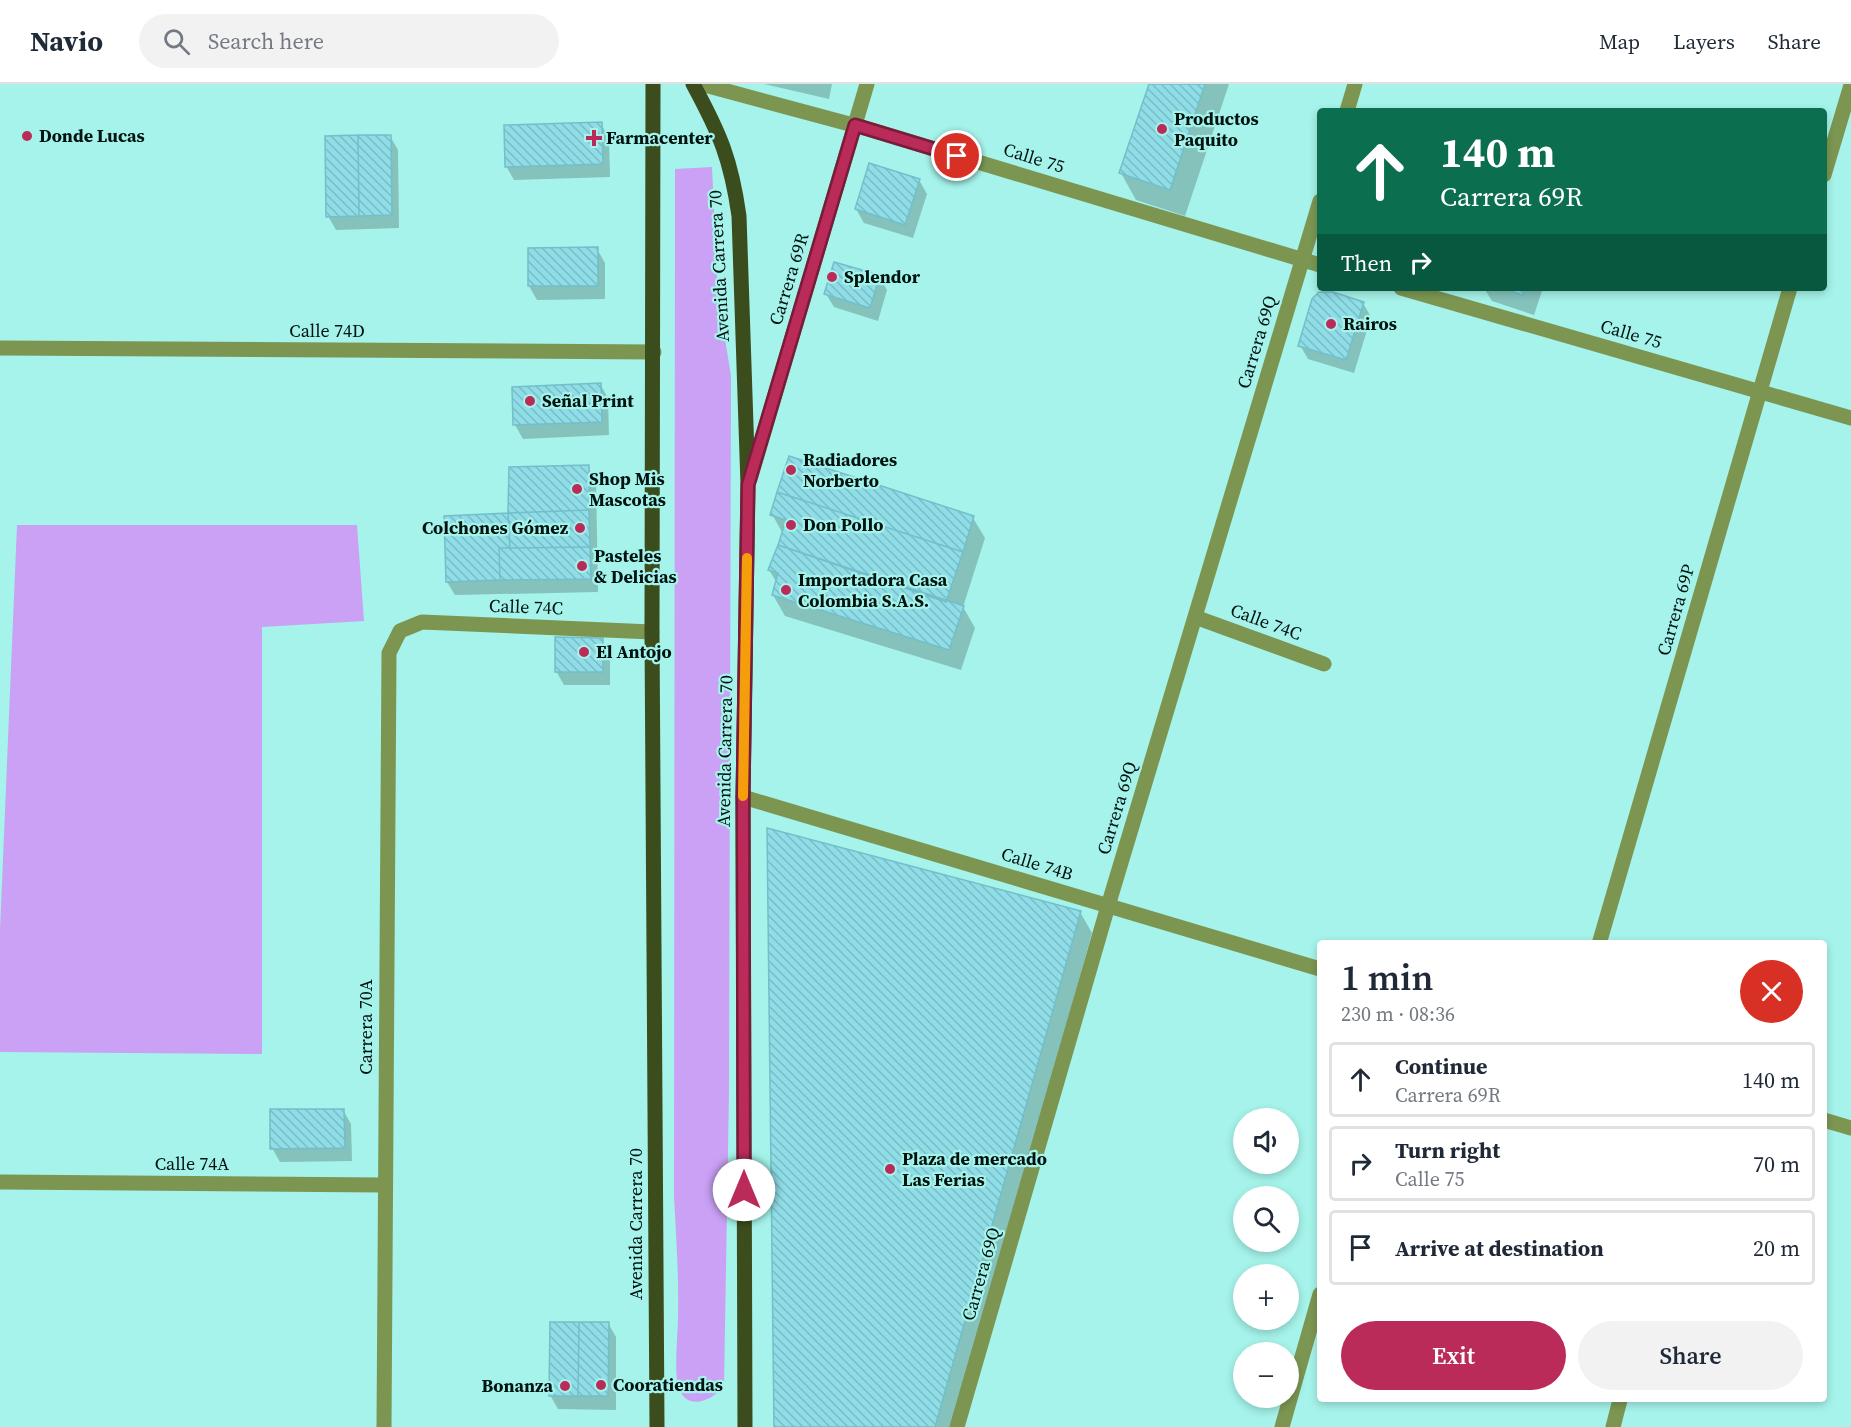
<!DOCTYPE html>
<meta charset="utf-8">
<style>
:root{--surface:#fff;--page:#f2f2f3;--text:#1f2937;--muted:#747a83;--line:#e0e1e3;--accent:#ba2b5a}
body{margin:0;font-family:"Source Serif 4",serif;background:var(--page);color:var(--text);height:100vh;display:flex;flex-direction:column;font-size:22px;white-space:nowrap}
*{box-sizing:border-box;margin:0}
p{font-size:20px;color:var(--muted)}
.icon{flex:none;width:33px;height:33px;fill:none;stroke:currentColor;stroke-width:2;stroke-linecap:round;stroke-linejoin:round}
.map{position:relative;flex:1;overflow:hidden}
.sheet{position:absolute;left:1317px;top:856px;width:510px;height:462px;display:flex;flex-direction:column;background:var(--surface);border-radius:6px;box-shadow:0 3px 9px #0003}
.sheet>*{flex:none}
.guide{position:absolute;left:1317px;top:24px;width:510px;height:183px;border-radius:6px;box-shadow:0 3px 9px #0003;background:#0b6e4f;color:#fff;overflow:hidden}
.controls{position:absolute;left:1233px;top:1024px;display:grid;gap:12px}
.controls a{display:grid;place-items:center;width:66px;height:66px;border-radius:50%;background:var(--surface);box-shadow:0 3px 9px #0003;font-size:30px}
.pin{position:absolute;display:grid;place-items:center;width:51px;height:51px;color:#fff;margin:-26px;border:3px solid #fff;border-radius:50%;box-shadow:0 2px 6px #0007}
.me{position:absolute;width:66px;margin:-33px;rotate:0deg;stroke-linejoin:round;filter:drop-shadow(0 0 4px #0008)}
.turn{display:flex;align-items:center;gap:21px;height:126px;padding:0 24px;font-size:27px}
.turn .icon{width:78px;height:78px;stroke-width:2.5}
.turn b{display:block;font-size:42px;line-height:51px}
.then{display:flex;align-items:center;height:57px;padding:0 24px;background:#0003;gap:12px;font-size:22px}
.round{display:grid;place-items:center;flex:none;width:63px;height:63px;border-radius:32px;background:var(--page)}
.overview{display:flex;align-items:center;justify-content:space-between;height:102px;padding:0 24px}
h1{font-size:36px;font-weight:600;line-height:45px}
.primary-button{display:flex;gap:12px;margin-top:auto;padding:12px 24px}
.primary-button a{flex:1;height:69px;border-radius:36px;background:var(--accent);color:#fff;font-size:24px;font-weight:600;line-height:69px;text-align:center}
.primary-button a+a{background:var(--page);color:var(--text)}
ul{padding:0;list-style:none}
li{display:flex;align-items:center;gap:18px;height:75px;margin:0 12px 9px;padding:0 12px;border:3px solid var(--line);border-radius:6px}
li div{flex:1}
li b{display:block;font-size:22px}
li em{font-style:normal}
header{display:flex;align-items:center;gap:36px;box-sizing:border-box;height:84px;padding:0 30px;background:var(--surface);border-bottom:2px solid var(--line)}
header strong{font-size:28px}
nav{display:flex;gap:33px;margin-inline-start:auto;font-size:21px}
.search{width:420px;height:54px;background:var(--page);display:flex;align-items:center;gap:15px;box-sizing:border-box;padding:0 21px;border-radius:33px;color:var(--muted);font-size:22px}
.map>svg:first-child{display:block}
.green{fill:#caa1f5}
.shadow{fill:#0003}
.building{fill:url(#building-back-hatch);stroke:#72bfc9;stroke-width:1.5}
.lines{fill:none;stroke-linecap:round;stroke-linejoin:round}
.minor{stroke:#7c9652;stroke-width:15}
.major{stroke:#3b4c1d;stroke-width:15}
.route-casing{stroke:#791c3a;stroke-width:15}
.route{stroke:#ba2b5a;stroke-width:10}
.slow{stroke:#f59e0b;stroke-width:10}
.poi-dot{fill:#ba2b5a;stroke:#a5f3ea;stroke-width:2}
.labels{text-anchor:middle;stroke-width:4.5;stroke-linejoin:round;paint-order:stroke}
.poi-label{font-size:18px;font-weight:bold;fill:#001311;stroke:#a5f3ea;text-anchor:start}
.street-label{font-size:18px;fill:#001311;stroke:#a5f3ea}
</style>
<header>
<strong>Navio</strong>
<div class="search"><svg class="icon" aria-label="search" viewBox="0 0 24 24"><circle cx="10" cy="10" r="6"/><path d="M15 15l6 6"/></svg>Search here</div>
<nav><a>Map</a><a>Layers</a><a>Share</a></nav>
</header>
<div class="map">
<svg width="1851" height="1343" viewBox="0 0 1851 1343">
<defs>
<pattern id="building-back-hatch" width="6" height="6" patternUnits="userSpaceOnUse" patternTransform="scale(1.5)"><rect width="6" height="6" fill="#8fdde7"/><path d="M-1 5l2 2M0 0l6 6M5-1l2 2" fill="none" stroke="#7abdc5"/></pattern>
</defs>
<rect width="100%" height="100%" fill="#a5f3ea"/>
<!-- green -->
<path class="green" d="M712 83 718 212 731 292 729 1007 724 1302C711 1318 685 1328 678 1301 674 1287 678 1249 678 1232 679 1192 676 1152 674 1112L675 85Z
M17 441H357L364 537 262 543V970L0 968V846Z"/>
<!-- shadow -->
<path class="shadow" d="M764 0H832L829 15Z
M1150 0H1229L1185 132 1136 116 1121 89Z
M601 40 609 54 610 93 514 96 506 82Z
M390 52 398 66 399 144 336 146 328 132Z
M919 96 927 110 913 154 864 139 856 125Z
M597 165 605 179V215L537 216 529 202Z
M879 192 887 206 878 237 834 223 826 210Z
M1484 204H1543L1534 231 1492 217Z
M1363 219 1371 233 1354 289 1308 275 1300 261Z
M600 300 608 314 609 351 523 355 515 341Z
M588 383 596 397 598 508 455 511 447 498 509 431Z
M772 430 973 434 985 454 963 523 975 544 961 586 785 532 773 511 777 499 769 486 783 450Z
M602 556 610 569V601H564L556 587Z
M1080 828 1092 849 953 1343H776Z
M343 1026 351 1040 352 1077 280 1078 272 1064Z
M608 1239 616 1253V1326L558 1325 550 1311Z"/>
<!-- building -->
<path class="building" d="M1149 0H1205L1170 106 1119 89Z
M602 38 603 80 505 83 504 41Z
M358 51H391L392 131 359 132Z
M358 51 359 132 326 133 325 52Z
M869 79 920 95 905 141 855 125Z
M598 163V202H528V164Z
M834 178 880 191 870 224 824 210Z
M1501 204H1525L1523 211Z
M1319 208H1333L1364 218 1346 276 1298 262 1312 215Z
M601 299 602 338 513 341 512 303Z
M789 372 974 432 963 468 777 408Z
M589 381V426L508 429 509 383Z
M777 408 963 468 946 518 778 461 786 436 770 431Z
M589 426 590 463 510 464 508 429Z
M508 429 510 464H499L500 496 446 498 444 432Z
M778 461 964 522 949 566 772 511 778 489 768 486Z
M590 463 591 495 500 496 499 464Z
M555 553 603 554V588H555Z
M767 744 1081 827 935 1343H774Z
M270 1025H344L345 1064 270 1065Z
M550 1238H579L578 1312H549Z
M579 1238H609L608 1312H578Z"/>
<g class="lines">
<!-- minor -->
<path class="minor" d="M701 0 868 45 1320 181
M1347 27 1355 0
M1824 91 1851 1
M1401 204 1851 334
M0 264 654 268
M750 395 867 0
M1195 533 1324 580
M743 713 1320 885
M1599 860 1790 204
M1824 1036 1851 1044
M0 1098 384 1101
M384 1343 389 569 400 547 422 538 652 548
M957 1343 1108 822 1320 117
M1282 1343 1320 1210
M1613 1343 1620 1316"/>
<!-- major -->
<path class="major" d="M653 0 652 548 657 1343
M693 0C720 50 731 75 739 132L748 401 743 713 745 1343"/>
</g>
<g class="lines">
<!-- route casing -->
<g class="route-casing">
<path id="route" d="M744 1106 743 712 748 401 855 41 957 72"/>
</g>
<!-- route -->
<use href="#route" class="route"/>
<!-- slow -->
<path class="slow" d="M743 712 747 474"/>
</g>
<!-- markers -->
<g class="poi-dot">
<circle cx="1162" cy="45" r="6"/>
<circle cx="27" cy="52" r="6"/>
<path d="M591 45h6v6h6v6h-6v6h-6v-6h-6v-6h6z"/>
<circle cx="832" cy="193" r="6"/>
<circle cx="1331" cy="240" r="6"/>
<circle cx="530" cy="317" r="6"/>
<circle cx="791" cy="386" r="6"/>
<circle cx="577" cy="405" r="6"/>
<circle cx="791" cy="441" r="6"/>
<circle cx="580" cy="444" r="6"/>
<circle cx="582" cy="482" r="6"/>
<circle cx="786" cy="506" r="6"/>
<circle cx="584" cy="568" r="6"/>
<circle cx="890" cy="1085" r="6"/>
<circle cx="601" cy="1301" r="6"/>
<circle cx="565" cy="1302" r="6"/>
</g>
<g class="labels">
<!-- poi labels -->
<g class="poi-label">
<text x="1174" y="41">Productos<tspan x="1174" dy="21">Paquito</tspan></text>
<text x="39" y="58">Donde Lucas</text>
<text x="606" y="60">Farmacenter</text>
<text x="844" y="199">Splendor</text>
<text x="1343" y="246">Rairos</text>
<text x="542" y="323">Señal Print</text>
<text x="803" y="382">Radiadores<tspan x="803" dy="21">Norberto</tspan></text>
<text x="589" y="401">Shop Mis<tspan x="589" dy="21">Mascotas</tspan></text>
<text x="803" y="447">Don Pollo</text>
<text x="568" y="450" text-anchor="end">Colchones Gómez</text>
<text x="594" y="478">Pasteles<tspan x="594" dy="21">&amp; Delicias</tspan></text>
<text x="798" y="502">Importadora Casa<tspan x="798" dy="21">Colombia S.A.S.</tspan></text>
<text x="596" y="574">El Antojo</text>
<text x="902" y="1081">Plaza de mercado<tspan x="902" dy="21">Las Ferias</tspan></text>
<text x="613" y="1307">Cooratiendas</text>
<text x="553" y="1308" text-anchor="end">Bonanza</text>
</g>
<!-- street labels -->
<g class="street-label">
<text transform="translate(1034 74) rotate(17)" y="6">Calle 75</text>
<text transform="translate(719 182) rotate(-93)" y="6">Avenida Carrera 70</text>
<text transform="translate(789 195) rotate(-73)" y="6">Carrera 69R</text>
<text x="327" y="253">Calle 74D</text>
<text transform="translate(1631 250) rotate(16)" y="6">Calle 75</text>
<text transform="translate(1257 258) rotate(-73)" y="6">Carrera 69Q</text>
<text transform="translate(526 523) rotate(2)" y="6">Calle 74C</text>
<text transform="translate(1676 526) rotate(-74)" y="6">Carrera 69P</text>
<text transform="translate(1266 538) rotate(20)" y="6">Calle 74C</text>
<text transform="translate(725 667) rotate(-89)" y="6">Avenida Carrera 70</text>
<text transform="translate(1117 724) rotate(-73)" y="6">Carrera 69Q</text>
<text transform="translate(1037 780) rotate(17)" y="6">Calle 74B</text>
<text transform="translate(366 943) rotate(-90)" y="6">Carrera 70A</text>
<text x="192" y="1086">Calle 74A</text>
<text transform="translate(636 1140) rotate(-90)" y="6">Avenida Carrera 70</text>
<text transform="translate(981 1190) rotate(-74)" y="6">Carrera 69Q</text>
</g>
</g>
</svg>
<div class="controls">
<a><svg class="icon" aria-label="sound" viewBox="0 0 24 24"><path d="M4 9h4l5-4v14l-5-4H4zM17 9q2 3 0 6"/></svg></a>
<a><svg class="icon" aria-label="search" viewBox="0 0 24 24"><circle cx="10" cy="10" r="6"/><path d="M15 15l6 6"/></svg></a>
<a>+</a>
<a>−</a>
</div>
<div class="pin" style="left:957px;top:72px;background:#d93025"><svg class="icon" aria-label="arrive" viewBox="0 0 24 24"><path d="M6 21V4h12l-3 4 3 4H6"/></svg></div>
<svg class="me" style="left:744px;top:1106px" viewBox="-20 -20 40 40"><circle r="19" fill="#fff"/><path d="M0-13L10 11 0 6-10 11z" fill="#ba2b5a"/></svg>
<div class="guide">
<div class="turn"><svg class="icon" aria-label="ahead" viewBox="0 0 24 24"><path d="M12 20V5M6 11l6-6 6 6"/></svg><div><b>140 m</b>Carrera 69R</div></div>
<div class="then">Then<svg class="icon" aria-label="right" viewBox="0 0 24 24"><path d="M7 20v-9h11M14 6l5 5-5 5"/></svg></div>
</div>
<section class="sheet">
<div class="overview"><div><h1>1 min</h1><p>230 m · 08:36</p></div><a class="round" style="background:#d93025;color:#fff"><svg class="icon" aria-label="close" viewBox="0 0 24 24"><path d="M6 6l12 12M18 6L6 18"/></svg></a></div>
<ul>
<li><svg class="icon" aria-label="ahead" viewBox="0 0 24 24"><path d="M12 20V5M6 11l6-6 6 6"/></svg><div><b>Continue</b><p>Carrera 69R</p></div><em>140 m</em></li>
<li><svg class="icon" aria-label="right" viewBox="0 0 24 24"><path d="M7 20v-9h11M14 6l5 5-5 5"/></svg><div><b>Turn right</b><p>Calle 75</p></div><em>70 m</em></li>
<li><svg class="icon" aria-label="arrive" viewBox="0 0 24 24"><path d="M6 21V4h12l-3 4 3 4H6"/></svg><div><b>Arrive at destination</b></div><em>20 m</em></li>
</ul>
<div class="primary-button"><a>Exit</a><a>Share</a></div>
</section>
</div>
